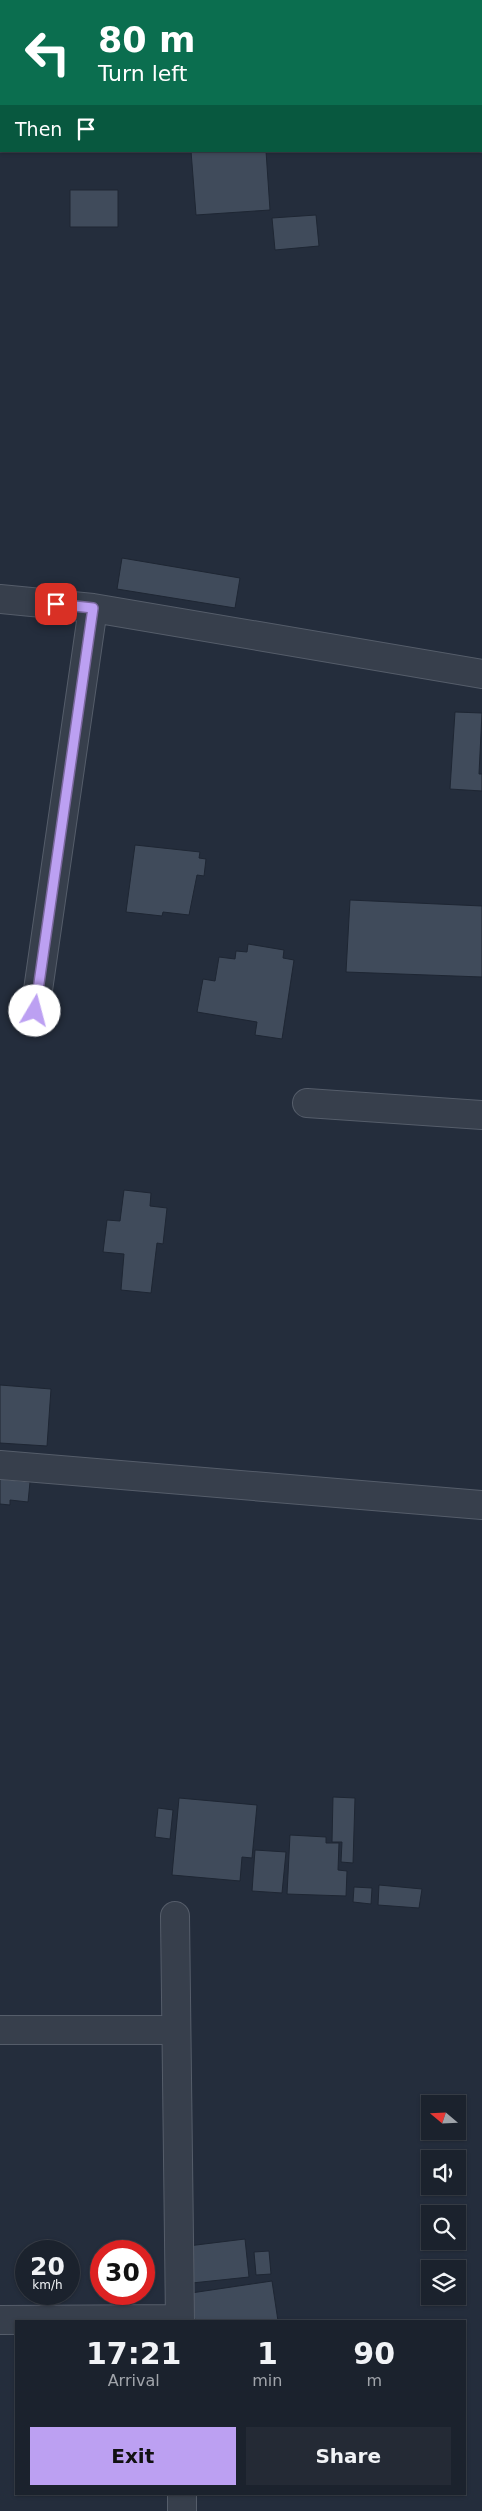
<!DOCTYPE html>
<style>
:root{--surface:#1b222d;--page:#242a35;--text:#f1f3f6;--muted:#a0a4aa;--line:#393f49;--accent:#bca0f2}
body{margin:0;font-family:"DejaVu Sans",sans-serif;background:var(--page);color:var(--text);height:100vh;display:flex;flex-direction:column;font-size:19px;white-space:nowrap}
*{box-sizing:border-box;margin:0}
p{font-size:16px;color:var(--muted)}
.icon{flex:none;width:28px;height:28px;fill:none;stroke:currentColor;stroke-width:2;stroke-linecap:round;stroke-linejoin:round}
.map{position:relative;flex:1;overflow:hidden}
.drawer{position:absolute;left:15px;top:2320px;width:451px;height:175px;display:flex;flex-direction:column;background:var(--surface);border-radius:0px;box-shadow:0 1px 4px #0004,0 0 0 1px var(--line)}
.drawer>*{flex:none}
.hud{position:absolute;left:0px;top:0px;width:482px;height:152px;box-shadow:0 1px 4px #0004,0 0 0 1px var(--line);background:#0b6e4f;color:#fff;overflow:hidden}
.needle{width:32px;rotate:289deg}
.tools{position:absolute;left:421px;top:2095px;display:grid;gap:10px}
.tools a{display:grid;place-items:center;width:45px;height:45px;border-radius:0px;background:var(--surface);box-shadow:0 1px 4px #0004,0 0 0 1px var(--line);font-size:25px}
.speed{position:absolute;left:15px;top:2240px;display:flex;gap:10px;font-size:25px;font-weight:700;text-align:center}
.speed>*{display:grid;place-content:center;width:65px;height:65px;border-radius:50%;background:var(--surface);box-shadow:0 1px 4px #0004,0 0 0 1px var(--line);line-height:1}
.speed small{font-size:12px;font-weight:400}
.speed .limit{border:8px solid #d22;background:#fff;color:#111}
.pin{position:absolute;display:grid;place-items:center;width:42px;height:42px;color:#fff;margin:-21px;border-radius:10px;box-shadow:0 2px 8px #0006}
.me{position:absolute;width:55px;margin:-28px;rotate:8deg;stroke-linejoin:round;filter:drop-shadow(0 0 4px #0008)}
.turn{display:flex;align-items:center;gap:18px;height:105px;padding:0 15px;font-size:22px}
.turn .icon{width:65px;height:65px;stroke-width:2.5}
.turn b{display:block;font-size:35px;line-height:42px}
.then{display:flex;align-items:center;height:48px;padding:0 15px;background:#0003;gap:10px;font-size:19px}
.eta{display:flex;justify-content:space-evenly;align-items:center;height:85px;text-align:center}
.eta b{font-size:30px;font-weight:800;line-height:35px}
.primary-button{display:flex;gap:10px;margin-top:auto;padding:10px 15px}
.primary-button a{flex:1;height:58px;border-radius:0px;background:var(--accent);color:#111;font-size:20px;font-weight:800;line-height:58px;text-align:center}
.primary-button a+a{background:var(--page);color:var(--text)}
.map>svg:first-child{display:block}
.building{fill:#404b5b;stroke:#1e2633}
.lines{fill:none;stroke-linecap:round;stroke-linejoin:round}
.minor-casing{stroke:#555d6a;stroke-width:30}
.minor{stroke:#373f4c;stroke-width:28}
.route-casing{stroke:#7a689d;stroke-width:12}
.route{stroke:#bca0f2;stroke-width:9}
</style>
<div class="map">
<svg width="482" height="2511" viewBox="0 0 482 2511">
<rect width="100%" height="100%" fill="#242d3c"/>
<!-- building -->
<path class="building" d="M191 151H266L270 210 196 215Z
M70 190H118V227H70Z
M316 215 319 246 275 250 272 218Z
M122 558 240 578 235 608 117 589Z
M455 712 482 713 479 774H482V791L450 789Z
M135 845 200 852 199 858 206 859 204 876 197 875 189 915 163 912 162 916 126 912Z
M350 900 482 906V977L346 972Z
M248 944 284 950 283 958 294 960 282 1039 255 1035 257 1022 197 1012 203 979 215 981 219 957 235 959 236 951 247 952Z
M124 1190 151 1193 150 1206 167 1208 163 1244 157 1243 151 1293 121 1290 124 1254 103 1252 107 1220 120 1221Z
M0 1385 51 1389 47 1446 0 1443Z
M0 1479 30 1482 28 1502 10 1500V1505L0 1504Z
M333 1797 355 1798 353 1863 341 1862 342 1842H332Z
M179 1798 257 1805 252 1858 242 1857 240 1881 172 1875Z
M158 1808 173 1810 170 1839 155 1837Z
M290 1835 326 1837V1843H339L338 1870 347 1871 346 1896 287 1894Z
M255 1850 286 1852 282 1893 252 1891Z
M379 1885 422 1889 419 1908 378 1905Z
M354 1887 372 1888 371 1904 353 1902Z
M245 2239 249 2277 192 2283 188 2246Z
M269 2251 271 2274 256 2275 254 2252Z
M272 2281 278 2321H195L191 2293Z"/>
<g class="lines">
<!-- minor casing -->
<g class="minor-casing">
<path id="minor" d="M481 107H482
M0 136H1
M0 599 93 608 482 674
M35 1011 93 608
M307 1103 482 1115
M0 1465 482 1505
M175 1916 180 2321
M0 2030H176
M0 2320 180 2319
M182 2494V2511"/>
</g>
<!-- minor -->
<use href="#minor" class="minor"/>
</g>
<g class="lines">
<!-- route casing -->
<g class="route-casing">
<path id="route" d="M35 1011 93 608 56 604"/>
</g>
<!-- route -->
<use href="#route" class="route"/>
</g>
</svg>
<div class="tools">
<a><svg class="needle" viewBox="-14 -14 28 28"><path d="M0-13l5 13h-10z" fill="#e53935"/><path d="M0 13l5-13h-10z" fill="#a0a4aa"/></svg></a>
<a><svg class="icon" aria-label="sound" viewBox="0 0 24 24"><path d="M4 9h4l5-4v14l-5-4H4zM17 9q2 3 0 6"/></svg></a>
<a><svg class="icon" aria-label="search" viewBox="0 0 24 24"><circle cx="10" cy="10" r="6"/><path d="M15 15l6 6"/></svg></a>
<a><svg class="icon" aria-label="layers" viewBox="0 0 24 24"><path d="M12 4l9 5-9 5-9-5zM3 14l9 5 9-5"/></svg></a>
</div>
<div class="speed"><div>20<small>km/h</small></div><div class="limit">30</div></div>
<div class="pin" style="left:56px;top:604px;background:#d93025"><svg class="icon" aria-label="arrive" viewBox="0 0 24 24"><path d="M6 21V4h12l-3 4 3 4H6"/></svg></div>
<svg class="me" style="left:35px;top:1011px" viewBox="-20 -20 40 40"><circle r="19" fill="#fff"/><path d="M0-13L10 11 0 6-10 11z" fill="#bca0f2"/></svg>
<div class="hud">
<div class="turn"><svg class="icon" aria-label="left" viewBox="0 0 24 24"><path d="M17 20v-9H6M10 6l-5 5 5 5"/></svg><div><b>80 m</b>Turn left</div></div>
<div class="then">Then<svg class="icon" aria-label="arrive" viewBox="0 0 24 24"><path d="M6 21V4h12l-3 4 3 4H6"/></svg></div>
</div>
<section class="drawer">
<div class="eta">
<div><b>17:21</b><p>Arrival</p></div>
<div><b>1</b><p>min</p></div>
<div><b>90</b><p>m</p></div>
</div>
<div class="primary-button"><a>Exit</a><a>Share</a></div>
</section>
</div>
